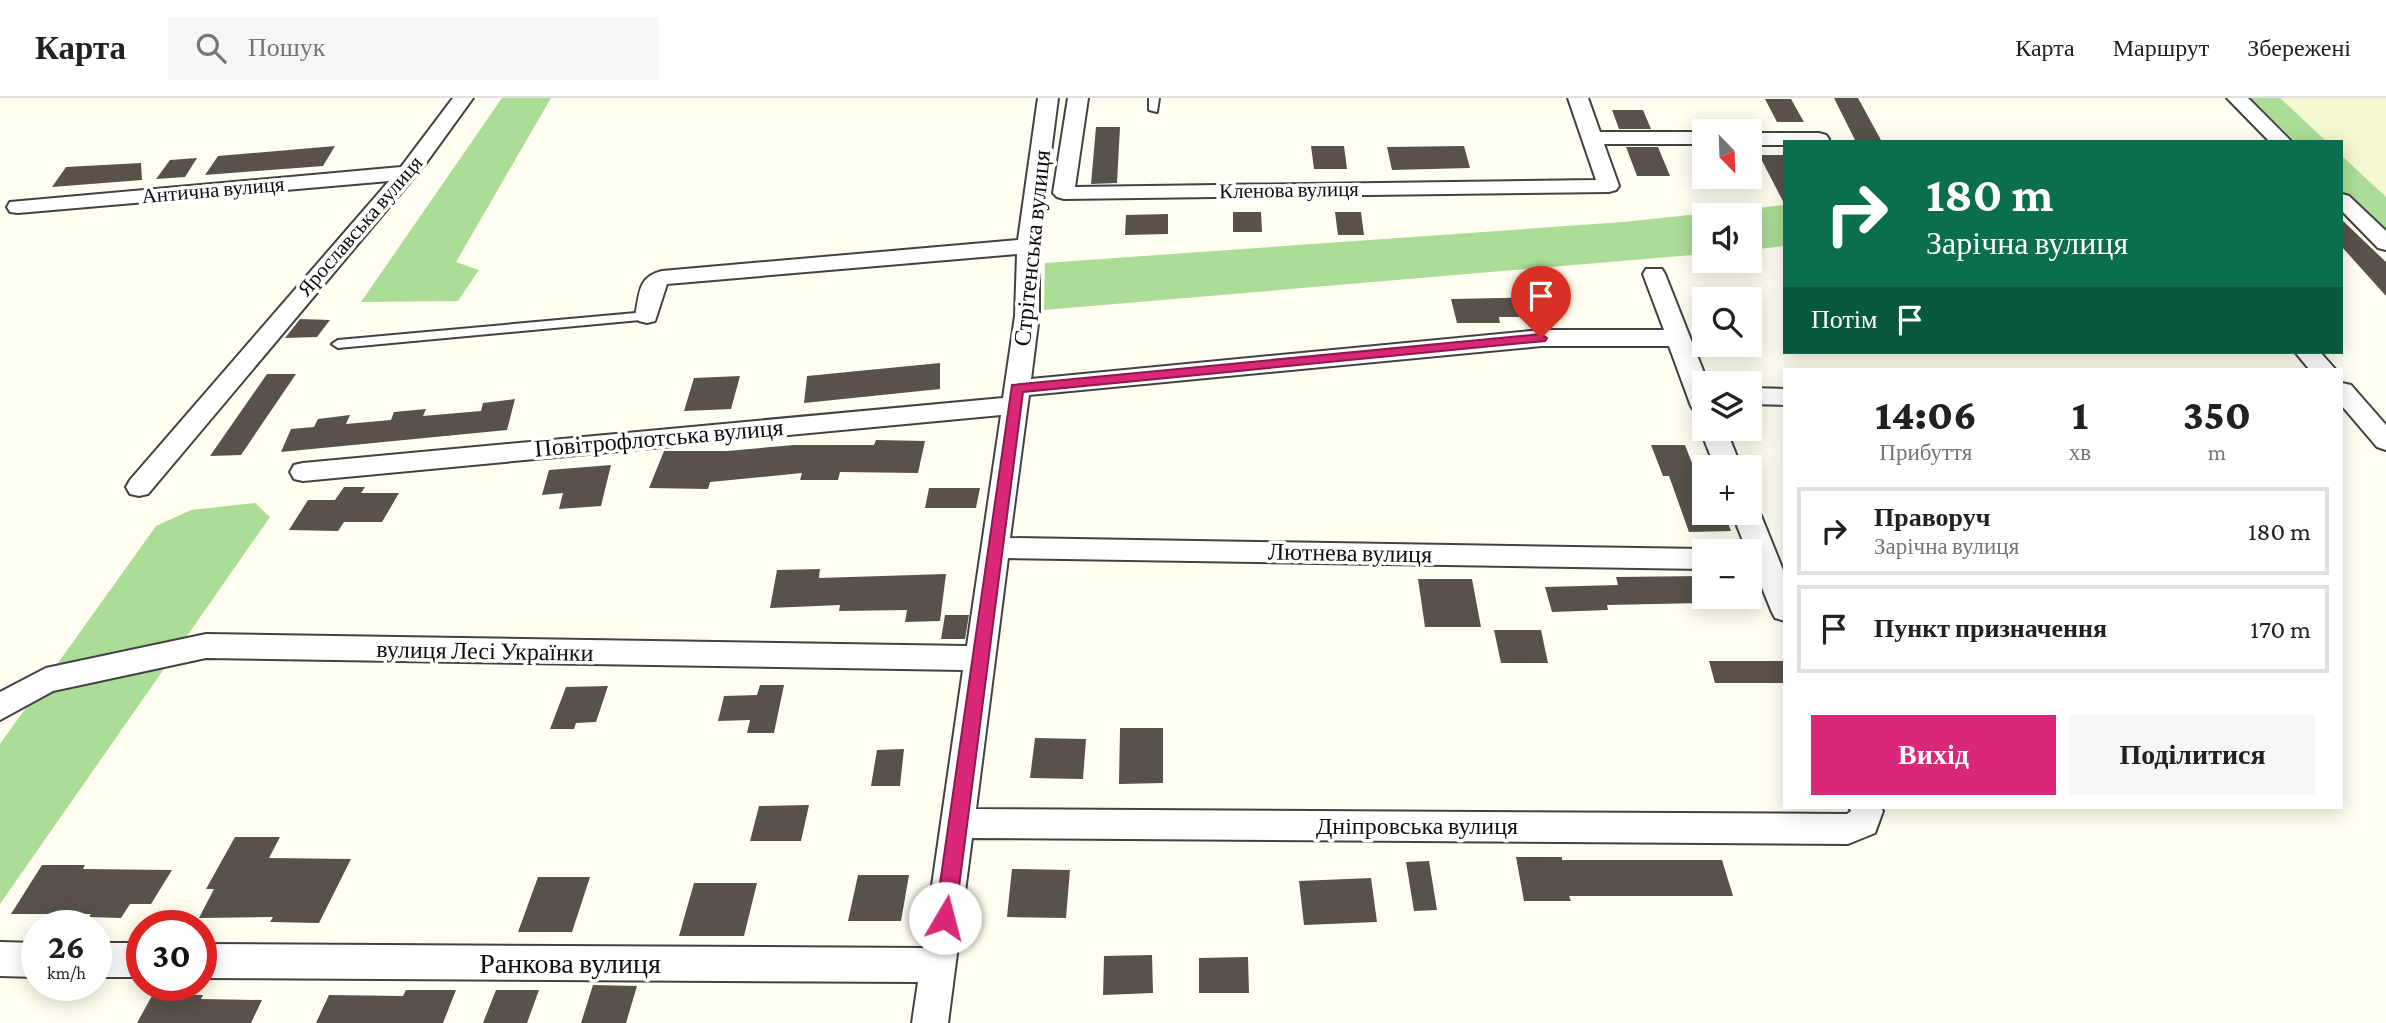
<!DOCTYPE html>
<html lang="uk">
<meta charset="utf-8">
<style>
:root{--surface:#fff;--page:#f6f6f6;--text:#202124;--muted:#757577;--line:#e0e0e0;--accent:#db2777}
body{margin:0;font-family:"Crimson Pro",serif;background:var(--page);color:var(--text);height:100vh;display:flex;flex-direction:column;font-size:26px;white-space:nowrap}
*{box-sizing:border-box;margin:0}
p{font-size:23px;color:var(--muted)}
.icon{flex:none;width:38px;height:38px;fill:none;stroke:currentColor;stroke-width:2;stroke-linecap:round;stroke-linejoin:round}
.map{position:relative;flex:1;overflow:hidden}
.sheet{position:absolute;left:1783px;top:270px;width:560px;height:441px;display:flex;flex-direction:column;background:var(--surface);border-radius:0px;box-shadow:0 4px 18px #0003}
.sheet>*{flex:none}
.banner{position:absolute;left:1783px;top:42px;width:560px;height:214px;border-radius:0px;box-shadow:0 4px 18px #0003;background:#0b6e4f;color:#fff;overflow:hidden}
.needle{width:46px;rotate:157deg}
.fabs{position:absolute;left:1692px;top:21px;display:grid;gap:14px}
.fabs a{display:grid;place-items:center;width:70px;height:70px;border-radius:0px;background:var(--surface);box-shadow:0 4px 18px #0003;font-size:35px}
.speed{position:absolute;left:21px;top:812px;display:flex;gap:14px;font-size:35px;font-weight:700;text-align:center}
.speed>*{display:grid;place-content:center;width:91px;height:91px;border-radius:50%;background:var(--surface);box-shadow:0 4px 18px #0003;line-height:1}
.speed small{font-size:18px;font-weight:400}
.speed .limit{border:10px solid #d22;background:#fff;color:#111}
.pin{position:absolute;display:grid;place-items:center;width:60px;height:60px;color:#fff;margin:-72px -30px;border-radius:50% 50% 50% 0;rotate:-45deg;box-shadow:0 0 7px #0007}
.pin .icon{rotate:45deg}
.me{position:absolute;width:77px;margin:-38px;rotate:8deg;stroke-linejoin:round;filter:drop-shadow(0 0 5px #0008)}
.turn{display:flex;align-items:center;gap:24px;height:147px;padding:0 28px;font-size:32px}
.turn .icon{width:91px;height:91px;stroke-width:2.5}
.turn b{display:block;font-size:49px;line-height:60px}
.then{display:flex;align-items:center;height:66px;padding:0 28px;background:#0003;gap:14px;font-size:26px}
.eta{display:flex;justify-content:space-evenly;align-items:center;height:119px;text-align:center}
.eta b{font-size:42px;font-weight:800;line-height:49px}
.action{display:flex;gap:14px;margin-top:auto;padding:14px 28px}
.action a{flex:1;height:80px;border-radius:0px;background:var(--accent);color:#fff;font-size:28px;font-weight:800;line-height:80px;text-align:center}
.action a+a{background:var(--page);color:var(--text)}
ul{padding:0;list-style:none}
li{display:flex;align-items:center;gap:21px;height:88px;margin:0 14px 10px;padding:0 14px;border:4px solid var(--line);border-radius:0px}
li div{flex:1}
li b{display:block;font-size:26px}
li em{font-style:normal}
header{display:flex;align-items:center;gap:42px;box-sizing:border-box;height:98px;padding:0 35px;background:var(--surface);border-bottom:2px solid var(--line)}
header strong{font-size:33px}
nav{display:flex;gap:38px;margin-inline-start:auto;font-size:24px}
.search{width:490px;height:63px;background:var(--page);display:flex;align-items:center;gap:18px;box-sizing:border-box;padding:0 24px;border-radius:0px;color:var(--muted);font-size:26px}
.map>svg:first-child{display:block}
.farmland{fill:#f4f7cf}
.forest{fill:#acdd96}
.building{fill:#58524a}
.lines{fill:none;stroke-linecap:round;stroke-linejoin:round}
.lane-casing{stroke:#424242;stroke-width:4}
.street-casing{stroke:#424242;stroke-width:4}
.lane{fill:#fff;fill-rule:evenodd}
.street{fill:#fff;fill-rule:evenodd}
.route{fill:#db2777;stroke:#8e194d;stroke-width:2}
.labels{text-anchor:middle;stroke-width:7;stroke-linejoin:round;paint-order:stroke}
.far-street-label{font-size:21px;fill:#0f0f0f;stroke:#fff}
.street-label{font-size:24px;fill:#0f0f0f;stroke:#fff}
.near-street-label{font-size:28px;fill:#0f0f0f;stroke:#fff}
</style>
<header>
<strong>Карта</strong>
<div class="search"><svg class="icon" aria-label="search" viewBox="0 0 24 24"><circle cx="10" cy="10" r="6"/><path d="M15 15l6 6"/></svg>Пошук</div>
<nav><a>Карта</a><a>Маршрут</a><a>Збережені</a></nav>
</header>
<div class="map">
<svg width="2386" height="925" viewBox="0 0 2386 925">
<rect width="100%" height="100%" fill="#fffef0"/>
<!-- farmland -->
<path class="farmland" d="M2280 0H2386V99L2342 58V44H2327Z"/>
<!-- forest -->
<path class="forest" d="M502 0H551L456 164 479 172 458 203 361 204Z
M2249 0H2280L2327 44H2296Z
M2342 58 2386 99V135L2342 93Z
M1785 107V148L1750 152V117H1704V156L1044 212 1045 165 1623 124Z
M255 405 270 419 0 806V646L156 428 191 412Z"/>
<!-- building -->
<path class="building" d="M1834 0H1858L1882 44H1856Z
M1765 1H1791L1804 24H1777Z
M1612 12H1643L1651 31H1619Z
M1096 29H1120L1117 85 1091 86Z
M335 48 323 68 205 77 218 58Z
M1311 48H1344L1347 71H1314Z
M1464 48 1470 70 1392 72 1387 49Z
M1626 49H1658L1670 78H1637Z
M1759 57H1785V107Z
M197 60 185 79 156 81 170 62Z
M141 65 142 82 52 89 66 69Z
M1233 114H1261L1262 134H1233Z
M1335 114H1361L1364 137H1338Z
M1168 116V136L1125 137 1126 117Z
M2342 122 2386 164V198L2342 149Z
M1549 199 1556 219H1499L1500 225H1457L1451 201Z
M300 221 330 222 317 239 285 240Z
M940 265V291L804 305 807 278Z
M267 276H296L241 357 210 358Z
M740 278 731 311 684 313 694 280Z
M515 301 507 332 281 354 291 331 314 329 318 321 350 317 346 326 391 322 394 314 426 311 423 318 481 313 483 305Z
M876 342 925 343 918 375 840 374 838 382H800L802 375 710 384 708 391 649 390 664 353H727L794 347H874Z
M1651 347H1685L1704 396V415H1724L1731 433 1689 434 1669 378H1663Z
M611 367 601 408 559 411 563 395 542 397 549 372Z
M344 389H365L361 395H399L382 424H344L338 433 289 432 308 402H335Z
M929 390H980L976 410H925Z
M820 471 819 480 946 476 940 523 905 524 907 512 839 513 840 507 770 510 777 472Z
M1704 478V505L1607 507 1608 512 1552 514 1545 489 1618 487 1616 479Z
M1418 481H1472L1481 529H1425Z
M945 517H969L965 541H941Z
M1494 532H1541L1548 565H1501Z
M1709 563H1785V585H1715Z
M760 587H784L774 635H747L750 622 718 623 724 598 757 597Z
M608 588 596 624 576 625 574 631H550L566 589Z
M1120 630H1163V685L1119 686Z
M1035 640 1086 641 1083 681 1030 680Z
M904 651 900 688H871L877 652Z
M809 707 801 743H750L759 708Z
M235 739H280L269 760 351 761 319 825 270 824 273 819 199 820 214 791H206Z
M1516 759H1562V762H1722L1733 798H1569L1571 803H1524Z
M1429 763 1437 812 1414 813 1406 764Z
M42 767H85L83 771 172 772 151 806H130L121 820 89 819 91 816H11Z
M1012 771 1070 772 1066 820 1007 819Z
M858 777H909L901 823H848Z
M538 779H590L572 834H518Z
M1371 780 1377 824 1304 827 1299 783Z
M694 785H757L744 838H679Z
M1152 857 1153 895 1103 897 1104 858Z
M1248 859 1249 895H1199V860Z
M593 887 637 888 626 925H581Z
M406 892H456L443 925H316L329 897 403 898Z
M496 892H539L527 925H483Z
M153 896 203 897 201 901 262 902 251 925H137Z"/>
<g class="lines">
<!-- lane casing -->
<g class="lane-casing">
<path id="lane" d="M1149 0H1159L1157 14 1149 12Z
M647 214 651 215V221L338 250 332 246 338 242Z"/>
</g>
<!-- street casing -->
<g class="street-casing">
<path id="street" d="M453 0H473L426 65 148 396 139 398 130 396 126 389 130 382 389 83 18 115 10 114 7 109 10 104 401 69Z
M1038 0H1058L1039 148V218L1031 281 1541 232H1664L1643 176 1646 171H1662L1665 176 1708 285H1704V316L1695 314 1691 308 1669 248H1541L1029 297 1010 440 1704 451 1713 453H1704V471L1008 460 976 711 1847 716 1851 713 1849 709H1881L1883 713 1875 735 1848 746 972 740 948 925H912L918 884 201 880V846L923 850 963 572 206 560 53 593 0 622V594L46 570 206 536 967 548 1001 317 303 383 294 381 290 374 294 367 303 365 1003 300 1015 218 1017 156 667 186 655 223 647 225 639 223 635 218C640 196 637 179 662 173L1018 142Z
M1068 0H1088L1075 89 1596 82 1568 0H1588L1600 34H1704V46H1604L1619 88 1616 92 1609 94 1064 101 1057 99 1053 95Z
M2227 0H2248L2292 44H2270Z
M1750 35H1819L1826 37 1829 41 1827 44H1785V47H1750Z
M2342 96 2349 98 2386 133V152L2378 150 2342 113Z
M2295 254H2320L2335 271H2309Z
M2342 285 2351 287 2386 327V352L2377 349 2342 308Z
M1750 290 1785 291V307L1750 306Z
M1704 325V331H1726L1741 369H1715L1700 331Z
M1750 406 1756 408 1760 415 1785 477V523L1775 520 1771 512 1750 460V453H1747L1732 415H1750Z
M0 844 37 845V879L0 878Z
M96 845H142V879H96Z"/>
</g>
<!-- lane -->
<use href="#lane" class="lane"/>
<!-- street -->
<use href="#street" class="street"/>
</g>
<!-- route -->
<path class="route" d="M1541 236 1547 240 1545 243 1023 294 955 820 952 826 945 829 938 826 935 820 1012 287Z"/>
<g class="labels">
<!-- far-street labels -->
<g class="far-street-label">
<text transform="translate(213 92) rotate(-5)" y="7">Антична вулиця</text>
<text transform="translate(1289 92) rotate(-1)" y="7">Кленова вулиця</text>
<text transform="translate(360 128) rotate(-49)" y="7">Ярославська вулиця</text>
</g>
<!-- street labels -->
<g class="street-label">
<text transform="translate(1032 150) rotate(-84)" y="8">Стрітенська вулиця</text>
<text transform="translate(659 340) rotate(-5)" y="8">Повітрофлотська вулиця</text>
<text transform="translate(1350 455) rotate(1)" y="8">Лютнева вулиця</text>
<text transform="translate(485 553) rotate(1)" y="8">вулиця Лесі Українки</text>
<text x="1417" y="736">Дніпровська вулиця</text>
</g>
<!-- near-street labels -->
<g class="near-street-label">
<text x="570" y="875">Ранкова вулиця</text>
</g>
</g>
</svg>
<div class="fabs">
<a><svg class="needle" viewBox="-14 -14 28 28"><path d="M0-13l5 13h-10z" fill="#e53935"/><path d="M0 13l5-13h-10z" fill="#757577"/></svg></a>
<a><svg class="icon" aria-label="sound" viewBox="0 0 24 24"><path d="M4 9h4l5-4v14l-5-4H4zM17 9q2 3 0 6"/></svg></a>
<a><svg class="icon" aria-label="search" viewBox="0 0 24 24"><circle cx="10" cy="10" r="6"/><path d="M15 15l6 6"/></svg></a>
<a><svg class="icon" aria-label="layers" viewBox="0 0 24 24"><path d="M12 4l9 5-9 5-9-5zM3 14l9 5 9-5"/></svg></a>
<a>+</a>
<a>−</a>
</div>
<div class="speed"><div>26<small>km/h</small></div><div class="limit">30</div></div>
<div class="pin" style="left:1541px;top:240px;background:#d93025"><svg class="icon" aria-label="arrive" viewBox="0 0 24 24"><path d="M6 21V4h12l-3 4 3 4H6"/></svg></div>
<svg class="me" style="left:945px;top:820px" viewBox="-20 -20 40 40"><circle r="19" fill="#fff"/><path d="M0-13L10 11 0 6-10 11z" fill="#db2777"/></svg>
<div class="banner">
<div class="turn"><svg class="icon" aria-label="right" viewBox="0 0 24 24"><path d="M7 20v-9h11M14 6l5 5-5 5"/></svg><div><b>180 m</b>Зарічна вулиця</div></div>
<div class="then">Потім<svg class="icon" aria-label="arrive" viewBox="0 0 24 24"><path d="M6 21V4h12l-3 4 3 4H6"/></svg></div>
</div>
<section class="sheet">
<div class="eta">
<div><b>14:06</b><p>Прибуття</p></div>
<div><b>1</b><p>хв</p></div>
<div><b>350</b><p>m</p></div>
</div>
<ul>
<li><svg class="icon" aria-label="right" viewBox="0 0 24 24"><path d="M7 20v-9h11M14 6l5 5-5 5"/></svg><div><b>Праворуч</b><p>Зарічна вулиця</p></div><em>180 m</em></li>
<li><svg class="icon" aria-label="arrive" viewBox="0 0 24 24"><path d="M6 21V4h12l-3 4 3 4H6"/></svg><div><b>Пункт призначення</b></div><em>170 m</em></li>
</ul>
<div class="action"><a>Вихід</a><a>Поділитися</a></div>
</section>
</div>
